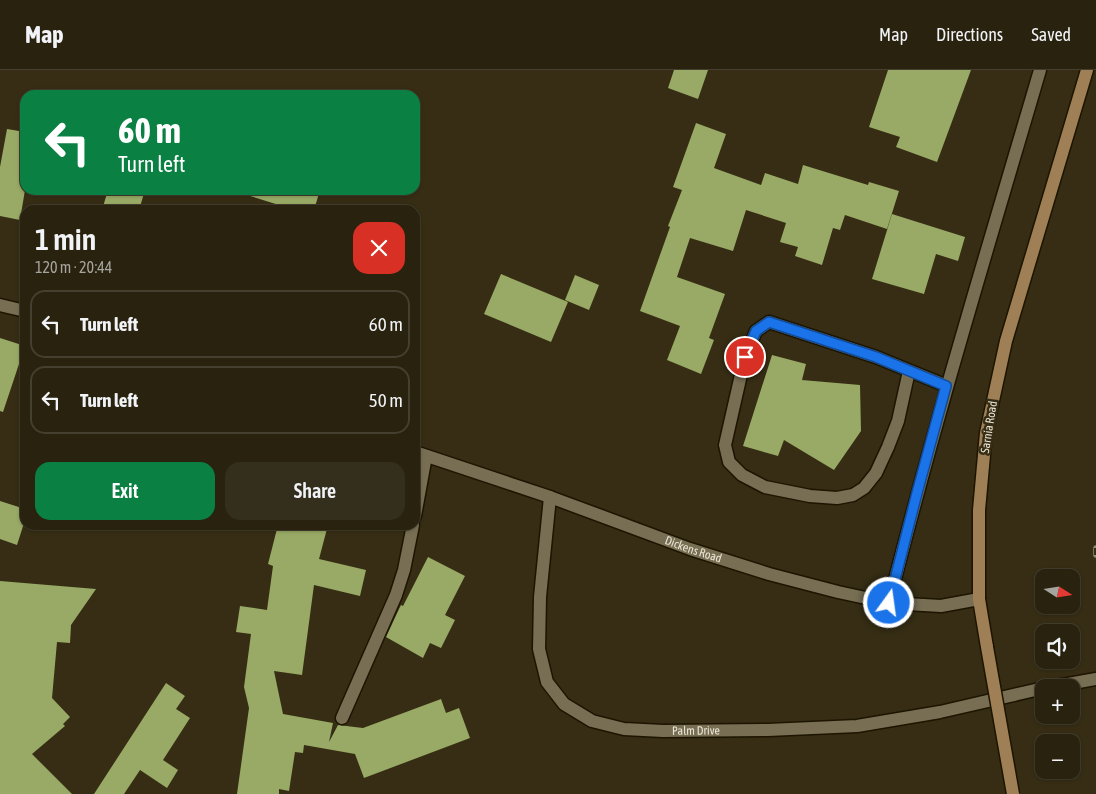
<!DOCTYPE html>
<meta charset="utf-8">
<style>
:root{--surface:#28220f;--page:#342f1d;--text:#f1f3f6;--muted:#a5a49e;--line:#443f2f;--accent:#0b8043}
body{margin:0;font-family:"Asap Condensed",sans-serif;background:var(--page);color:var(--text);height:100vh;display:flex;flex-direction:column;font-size:19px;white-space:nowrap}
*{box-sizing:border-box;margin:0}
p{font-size:16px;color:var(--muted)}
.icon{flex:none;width:28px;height:28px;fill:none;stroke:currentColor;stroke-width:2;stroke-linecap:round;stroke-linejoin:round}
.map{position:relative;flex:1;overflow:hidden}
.details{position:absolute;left:20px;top:135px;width:400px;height:325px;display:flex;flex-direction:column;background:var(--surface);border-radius:15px;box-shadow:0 1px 4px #0004,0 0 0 1px var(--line)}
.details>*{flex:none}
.top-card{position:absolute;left:20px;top:20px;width:400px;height:105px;border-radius:15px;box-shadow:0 1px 4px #0004,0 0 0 1px var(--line);background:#0b8043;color:#fff;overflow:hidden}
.needle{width:32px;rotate:102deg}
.controls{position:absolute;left:1035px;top:499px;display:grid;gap:10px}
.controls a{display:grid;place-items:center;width:45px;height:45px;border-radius:10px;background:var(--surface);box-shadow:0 1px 4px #0004,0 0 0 1px var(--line);font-size:25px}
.pin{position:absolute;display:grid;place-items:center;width:42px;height:42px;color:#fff;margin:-21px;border:2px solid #fff;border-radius:50%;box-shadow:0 1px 5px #0007}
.me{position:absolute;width:55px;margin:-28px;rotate:14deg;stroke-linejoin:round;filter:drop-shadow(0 0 4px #0008)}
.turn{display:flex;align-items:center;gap:18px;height:105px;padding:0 15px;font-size:22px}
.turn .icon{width:65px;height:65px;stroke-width:2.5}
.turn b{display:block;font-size:35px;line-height:42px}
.round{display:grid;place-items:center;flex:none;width:52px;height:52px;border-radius:15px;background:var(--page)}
.headline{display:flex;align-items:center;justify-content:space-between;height:85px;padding:0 15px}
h1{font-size:30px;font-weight:600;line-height:38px}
.primary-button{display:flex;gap:10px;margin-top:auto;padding:10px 15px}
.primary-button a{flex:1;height:58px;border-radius:15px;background:var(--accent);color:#fff;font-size:20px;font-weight:600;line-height:58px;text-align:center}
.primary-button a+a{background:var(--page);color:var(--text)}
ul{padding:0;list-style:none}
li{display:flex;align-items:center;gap:15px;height:68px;margin:0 10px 8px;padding:0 5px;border:2px solid var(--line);border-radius:15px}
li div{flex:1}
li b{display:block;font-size:19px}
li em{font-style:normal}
header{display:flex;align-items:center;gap:30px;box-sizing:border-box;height:70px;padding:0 25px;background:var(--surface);border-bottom:1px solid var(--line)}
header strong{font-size:24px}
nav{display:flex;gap:28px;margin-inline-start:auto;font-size:18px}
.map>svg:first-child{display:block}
.building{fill:#98aa65}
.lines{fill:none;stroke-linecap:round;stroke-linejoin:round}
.lane-casing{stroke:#1d1500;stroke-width:15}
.street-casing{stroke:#1d1500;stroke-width:15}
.secondary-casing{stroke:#1d1500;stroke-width:15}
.lane{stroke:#776e53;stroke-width:12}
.street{stroke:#776e53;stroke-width:12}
.secondary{stroke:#9f7f56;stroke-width:12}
.rail-casing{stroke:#938c78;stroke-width:5.5}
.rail{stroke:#362d14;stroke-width:4;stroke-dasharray:11;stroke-linecap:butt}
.secondary-bridge-casing{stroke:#1d1500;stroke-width:15;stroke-linecap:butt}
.secondary-bridge{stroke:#9f7f56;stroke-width:12}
.route-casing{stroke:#114b97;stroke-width:12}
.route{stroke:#1a73e8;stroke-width:9}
.labels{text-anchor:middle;stroke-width:5;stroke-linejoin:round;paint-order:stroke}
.street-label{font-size:12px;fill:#ebe5d6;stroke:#362d14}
</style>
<header>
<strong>Map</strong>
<nav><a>Map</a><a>Directions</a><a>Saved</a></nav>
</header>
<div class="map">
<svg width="1096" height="724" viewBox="0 0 1096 724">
<rect width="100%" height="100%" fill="#362d14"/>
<!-- building -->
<path class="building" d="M674 0H708L698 29 668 18Z
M888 0H971L937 92 896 77 900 67 869 57Z
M696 53 726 64 714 98 761 115 765 103 798 114 803 95 868 115 869 112 899 121 887 159 845 145 840 160 833 158 822 195 795 186 798 177 780 172 786 153 746 140 733 181 690 168 677 207 725 224 709 268 714 270 701 304 667 290 680 256 640 241 670 157 668 156 682 120 673 117Z
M7 59 25 62V120L20 150 0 146V97Z
M108 120H145L139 140H102Z
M247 120H320L314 140H295L247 125Z
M892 144 965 167 958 191 936 184 924 224 872 209Z
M501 204 568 232 551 272 484 244Z
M575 205 599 215 589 240 565 230Z
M0 268 25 276 3 342 0 341Z
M772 285 806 294 802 310 860 315 861 361 834 400 784 370 778 386 743 376Z
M0 431 25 439V450L17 475 0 469Z
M278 455H328L319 489 366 500 360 526 314 515 302 605 274 601 283 644 333 653 329 672 338 655 363 658 441 629 446 643 459 638 470 668 364 708 355 684 304 675 303 683 295 682 289 721 279 719V724H237L249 638 244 617 251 564 236 562 240 536 267 540 273 496 268 494Z
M428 487 465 506 445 545 455 550 441 578 430 573 423 588 386 567 399 539 401 535 403 536Z
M0 511 96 519 71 555 70 573 57 572 52 628 70 647 63 654 65 656 32 684 72 724H0Z
M166 613 185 626 176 639 190 648 163 690 178 700 167 718 140 700 124 724H94Z"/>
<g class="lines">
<!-- lane casing -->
<g class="lane-casing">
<path id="lane" d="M909 301 898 351 888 377 876 403 864 418 853 425 837 428 810 426 765 417 742 405 729 392 725 375 745 287 756 261 769 252 876 287 947 316"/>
</g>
<!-- street casing -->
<g class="street-casing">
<g id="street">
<path d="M0 235 25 241"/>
<path id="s1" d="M415 382 550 427 690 479 769 504 838 522 889 533 941 536 979 529"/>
<path id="s2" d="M550 427 540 527 539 579 547 612 564 634 592 651 624 659 663 661 768 660 857 656 940 642 1044 618"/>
<path d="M415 446 426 386"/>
<path d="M889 533C934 354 988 177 1040 0"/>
<path d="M1046 618 1096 609"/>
<path d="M342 648 396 525 404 500 413 455"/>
</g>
</g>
<!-- secondary casing -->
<g class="secondary-casing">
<path id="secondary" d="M987 577 979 529V440L986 363 1006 271 1087 0"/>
</g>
<!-- lane -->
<use href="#lane" class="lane"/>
<!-- street -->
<use href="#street" class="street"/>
<!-- secondary -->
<use href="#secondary" class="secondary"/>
<!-- rail casing -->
<g class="rail-casing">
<path id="rail" d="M1096 478V485"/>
</g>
<!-- rail -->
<use href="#rail" class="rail"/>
<!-- secondary-bridge casing -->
<g class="secondary-bridge-casing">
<path id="secondary-bridge" d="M987 577 1013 724"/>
</g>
<!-- secondary-bridge -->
<use href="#secondary-bridge" class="secondary-bridge"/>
</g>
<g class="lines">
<!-- route casing -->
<g class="route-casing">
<path id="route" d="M745 287 756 261 769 252 876 287 946 316 917 423 889 533"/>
</g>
<!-- route -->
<use href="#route" class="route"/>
</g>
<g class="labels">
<!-- street labels -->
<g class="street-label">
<text transform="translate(989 357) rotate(-81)" y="4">Sarnia Road</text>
<text dy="4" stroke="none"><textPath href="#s1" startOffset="295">Dickens Road</textPath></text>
<text dy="4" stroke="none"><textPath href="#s2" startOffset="352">Palm Drive</textPath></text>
</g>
</g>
</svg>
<div class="controls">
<a><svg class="needle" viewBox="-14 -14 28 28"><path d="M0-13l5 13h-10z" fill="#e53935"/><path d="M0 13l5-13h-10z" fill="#a5a49e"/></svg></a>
<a><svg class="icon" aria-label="sound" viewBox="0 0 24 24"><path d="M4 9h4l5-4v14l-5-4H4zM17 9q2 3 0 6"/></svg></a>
<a>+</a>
<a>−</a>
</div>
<div class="pin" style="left:745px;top:287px;background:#d93025"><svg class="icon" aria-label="arrive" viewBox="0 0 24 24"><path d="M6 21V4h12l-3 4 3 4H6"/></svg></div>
<svg class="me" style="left:889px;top:533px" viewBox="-20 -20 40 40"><circle r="17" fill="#1a73e8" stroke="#fff" stroke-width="3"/><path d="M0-11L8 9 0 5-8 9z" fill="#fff"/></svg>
<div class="top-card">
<div class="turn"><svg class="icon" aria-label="left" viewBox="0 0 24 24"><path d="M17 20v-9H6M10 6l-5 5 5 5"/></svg><div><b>60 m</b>Turn left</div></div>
</div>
<section class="details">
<div class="headline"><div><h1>1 min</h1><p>120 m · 20:44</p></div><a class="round" style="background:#d93025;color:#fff"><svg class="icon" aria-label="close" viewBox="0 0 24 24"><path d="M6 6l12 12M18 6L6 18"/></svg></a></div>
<ul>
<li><svg class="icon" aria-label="left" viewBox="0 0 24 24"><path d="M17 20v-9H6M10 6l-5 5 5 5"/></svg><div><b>Turn left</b></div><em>60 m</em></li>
<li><svg class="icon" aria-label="left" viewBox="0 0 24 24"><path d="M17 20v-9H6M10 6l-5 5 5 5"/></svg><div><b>Turn left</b></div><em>50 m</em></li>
</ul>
<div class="primary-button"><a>Exit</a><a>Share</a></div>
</section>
</div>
